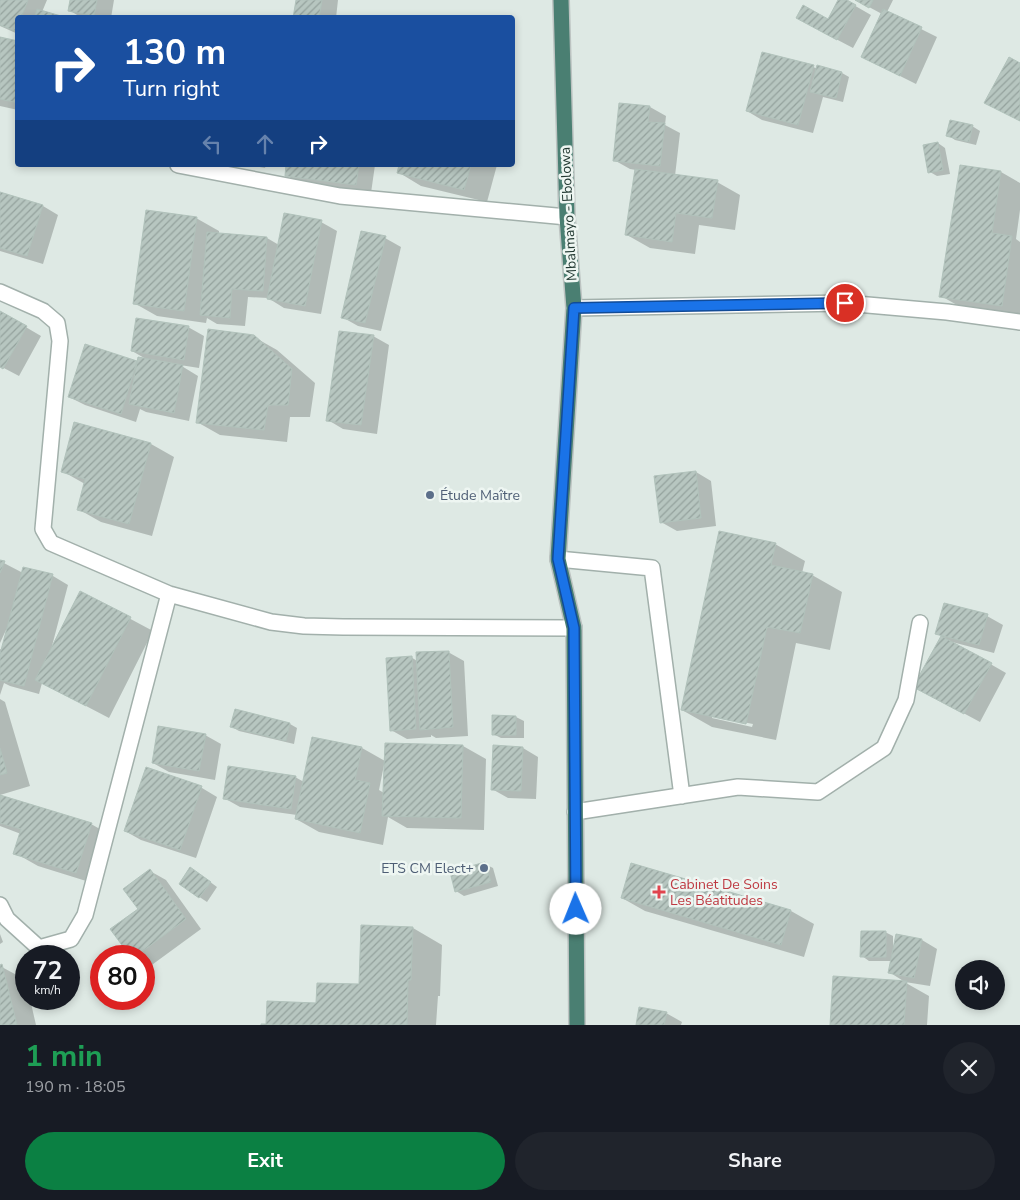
<!DOCTYPE html>
<meta charset="utf-8">
<style>
:root{--surface:#171b24;--page:#20242c;--text:#f1f3f6;--muted:#9ea1a6;--accent:#0b8043}
body{margin:0;font-family:"Nunito Sans",sans-serif;background:var(--page);color:var(--text);height:100vh;display:flex;flex-direction:column;font-size:19px;white-space:nowrap}
*{box-sizing:border-box;margin:0}
p{font-size:16px;color:var(--muted)}
.icon{flex:none;width:28px;height:28px;fill:none;stroke:currentColor;stroke-width:2;stroke-linecap:round;stroke-linejoin:round}
.map{position:relative;height:1025px;overflow:hidden}
.sheet{display:flex;flex-direction:column;background:var(--surface);flex:1}
.sheet>*{flex:none}
.banner{position:absolute;left:15px;top:15px;width:500px;height:152px;border-radius:5px;box-shadow:0 2px 8px #0003;background:#1a4fa0;color:#fff;overflow:hidden}
.fabs{position:absolute;left:955px;top:960px;display:grid;gap:10px}
.fabs a{display:grid;place-items:center;width:50px;height:50px;border-radius:50%;background:var(--surface);box-shadow:0 2px 8px #0003;font-size:25px}
.speed{position:absolute;left:15px;top:945px;display:flex;gap:10px;font-size:25px;font-weight:700;text-align:center}
.speed>*{display:grid;place-content:center;width:65px;height:65px;border-radius:50%;background:var(--surface);box-shadow:0 2px 8px #0003;line-height:1}
.speed small{font-size:12px;font-weight:400}
.speed .limit{border:8px solid #d22;background:#fff;color:#111}
.pin{position:absolute;display:grid;place-items:center;width:42px;height:42px;color:#fff;margin:-21px;border:2px solid #fff;border-radius:50%;box-shadow:0 1px 5px #0007}
.me{position:absolute;width:55px;margin:-28px;rotate:359deg;stroke-linejoin:round;filter:drop-shadow(0 0 4px #0008)}
.turn{display:flex;align-items:center;gap:18px;height:105px;padding:0 25px;font-size:22px}
.turn .icon{width:65px;height:65px;stroke-width:2.5}
.turn b{display:block;font-size:35px;line-height:42px}
.lanes{display:flex;align-items:center;height:48px;padding:0 25px;background:#0003;justify-content:center;gap:25px;direction:ltr}
.lanes .off{opacity:.35}
.round{display:grid;place-items:center;flex:none;width:52px;height:52px;border-radius:26px;background:var(--page)}
.overview{display:flex;align-items:center;justify-content:space-between;height:85px;padding:0 25px}
h1{font-size:30px;font-weight:700;line-height:38px;color:#1e9e55}
.button{display:flex;gap:10px;margin-top:auto;padding:10px 25px}
.button a{flex:1;height:58px;border-radius:30px;background:var(--accent);color:#fff;font-size:20px;font-weight:700;line-height:58px;text-align:center}
.button a+a{background:var(--page);color:var(--text)}
.map>svg:first-child{display:block}
.shadow{fill:#0003;fill-rule:evenodd}
.building{fill:url(#building-hatch);stroke:#b1c2bb}
.lines{fill:none;stroke-linecap:round;stroke-linejoin:round}
.minor-casing{stroke:#a2b0ab;stroke-width:18}
.trunk-casing{stroke:#bcc3c1;stroke-width:18}
.minor{stroke:#fff;stroke-width:15}
.trunk{stroke:#4a7f72;stroke-width:15}
.route-casing{stroke:#114b97;stroke-width:12}
.route{stroke:#1a73e8;stroke-width:9}
.service-dot{fill:#5c6f8a;stroke:#eef6f2;stroke-width:2}
.health-dot{fill:#e0444e;stroke:#eef6f2;stroke-width:2}
.labels{text-anchor:middle;stroke-width:5;stroke-linejoin:round;paint-order:stroke}
.street-label{font-size:14px;fill:#213831;stroke:#eef6f2}
.service-label{font-size:14px;fill:#4e5e75;stroke:#eef6f2;text-anchor:start}
.health-label{font-size:14px;fill:#be3a42;stroke:#eef6f2;text-anchor:start}
</style>
<div class="map">
<svg width="1020" height="1025" viewBox="0 0 1020 1025">
<defs>
<pattern id="building-hatch" width="6" height="6" patternUnits="userSpaceOnUse" patternTransform="scale(1.25)"><rect width="6" height="6" fill="#b7c6c0"/><path d="M-1 1l2-2M0 6l6-6M5 7l2-2" fill="none" stroke="#94a29d"/></pattern>
</defs>
<rect width="100%" height="100%" fill="#dee9e4"/>
<!-- shadow -->
<path class="shadow" d="M0 0H47L42 12 61 18H18V34L0 26Z
M71 0H114L111 18H82L69 10Z
M297 0H338L336 18H294Z
M840 0H845L871 15 853 48 813 27 829 20Z
M856 0H893L887 12 937 37 916 84 862 57 882 14Z
M0 38 18 42V110L0 106Z
M813 67 818 69 842 73 849 77 843 102 823 97 813 133 762 120 747 111Z
M620 104 650 107 666 116 665 125 680 133 675 176 717 182 740 195 735 230 699 225 695 254 650 248 627 235 636 170 630 169 614 160Z
M972 126 980 131 976 145 955 140 948 135Z
M938 143 945 148 950 174 937 176 930 172Z
M249 165H266L265 168Z
M287 165H375L371 193 301 184 286 175Z
M400 165H497L487 202 421 186 398 172Z
M1001 172 1020 183V210L1016 239 1020 242V318L964 309 941 296Z
M0 193 43 206 58 215 43 264 0 251Z
M196 218 219 231V234L267 238 279 245 321 222 337 231 321 314 284 308 268 298 248 297 245 326 217 324 207 318 206 323 157 316 134 303Z
M385 238 401 247 381 331 358 326 342 317Z
M0 312 41 336 19 376 0 366Z
M188 327 204 336 199 368 180 365 198 376 189 421 146 412 140 409 136 422 85 405 69 397 85 346 139 363 146 359 132 351Z
M373 336 389 345 377 434 343 429 328 420Z
M254 337 277 350 315 383 310 417H290L287 442 220 435 197 422Z
M75 424 151 444 174 457 152 536 101 522 78 509 85 484 62 471Z
M696 472 711 481 716 526 677 531 661 522Z
M775 544 805 561 802 573 812 575 842 592 830 650 796 643 776 740 712 727 682 710ZM712 716 753 724 752 727 712 718Z
M0 561 23 573 24 568 53 576 68 585 52 646 80 592 153 631 109 718 42 683 39 694 10 686 4 683 0 695V649L2 650 7 630H6L0 643Z
M987 616 1003 625 994 653 952 642 1006 673 980 722 915 687 942 636 937 633Z
M448 652 464 661 468 736 436 738 431 735V737L407 739 391 730 411 657 417 661Z
M0 699 5 702 30 786 0 795Z
M236 711 290 724 297 728 294 744 239 731 232 727Z
M493 716 516 717 524 721V738H501L493 734Z
M205 735 221 744 215 780 169 772 153 763Z
M386 744 463 746 486 759 484 830 407 828 388 817 383 845 319 832 296 819 297 815 240 807 224 798 295 777 304 782 362 748 385 761ZM384 765H385L384 793 379 790Z
M523 748 538 757 536 799 508 798 492 789Z
M147 768 202 788 217 797 196 858 141 840 125 831Z
M0 796 91 824 114 837 99 885 38 866 15 853 21 834 0 826Z
M485 864 493 868 498 886 464 896 456 891Z
M632 865 791 911 814 924 804 957 645 911 622 898Z
M150 871 166 880 201 929 149 967 144 964V956H132L112 929 140 909Z
M198 873 217 887 207 902 180 884Z
M413 928 442 945 440 996H438L436 1025H268L360 986Z
M885 932 893 936V946L922 940 937 949 930 986 905 982 889 972 891 961H869L862 956Z
M0 934 3 942 0 944Z
M0 966 24 979 26 999H30L36 1025H0Z
M906 983 929 996 927 1025H831Z
M666 1013 682 1022 681 1025H637Z"/>
<!-- building -->
<path class="building" d="M0 0H28L21 18H18V25L15 31 0 25Z
M70 0H97L94 16 68 11Z
M296 0H322L319 18H293Z
M838 0H847L856 5 837 40 796 18 803 5 828 19Z
M855 0H873L869 8Z
M37 9 61 16 60 18H34Z
M883 9 922 27 900 76 861 57Z
M0 37 18 41V103L0 99Z
M762 52 814 65 798 125 746 111Z
M1009 57 1020 63V121L984 103Z
M817 65 842 72 836 98 810 92Z
M619 103 650 106 648 122 665 123 660 166 613 161Z
M950 120 973 125 969 142 946 136Z
M938 142 943 170 928 173 923 145Z
M286 165H359L356 185 285 176Z
M399 165H471L464 190 397 173Z
M960 165 1001 171 992 233 1012 236 1002 306 939 297Z
M635 169 718 180 712 218 676 213 672 242 625 235Z
M0 192 43 205 27 256 0 248Z
M146 210 197 217 184 311 133 304Z
M284 213 322 220 305 306 267 299Z
M361 231 386 236 365 323 341 318Z
M207 232 267 237 263 291 232 289 230 318 200 315Z
M0 311 27 326 3 369 0 367Z
M136 318 189 326 184 360 131 351Z
M208 329 254 335 292 369 288 405H268L264 430 196 423Z
M339 331 374 335 361 425 326 421Z
M85 344 137 361 121 414 68 397Z
M138 357 183 365 174 413 129 404Z
M74 422 151 443 129 524 77 510 85 479 61 472Z
M696 471 701 518 660 523 654 476Z
M719 531 776 543 771 565 813 574 800 633 767 627 746 724 681 710Z
M0 560 5 561 0 573Z
M23 567 53 574 24 686 0 680V654Z
M80 591 131 617 86 706 35 680Z
M944 603 988 614 979 645 935 634Z
M941 636 992 663 964 714 913 687Z
M449 651 453 727 420 730 416 652Z
M412 656 416 729 390 731 386 658Z
M235 709 290 723 286 741 230 727Z
M492 715 516 716V735H492Z
M158 726 206 734 199 771 152 763Z
M312 737 362 747 355 780 370 783 360 833 295 819Z
M385 743 463 745 461 818 382 816Z
M493 745 523 747 521 791 491 790Z
M0 748 7 773 0 775Z
M228 766 296 776 291 809 223 799Z
M146 767 202 786 180 850 124 831Z
M0 795 92 823 76 873 13 854 21 829 0 823Z
M485 862 491 882 455 892 450 872Z
M631 863 791 910 781 945 621 898Z
M190 867 211 882 199 898 179 884Z
M150 869 186 919 136 956H130L110 929 138 909 123 889Z
M361 925 413 927 411 980H408L407 1025H261V1024H266L267 1001 316 1003 317 983 359 984Z
M861 931H886V957H860Z
M896 934 922 939 914 978 888 973Z
M2 964 17 1025H0V965Z
M833 976 907 981 904 1025H830Z
M639 1007 667 1012 664 1025H636Z"/>
<g class="lines">
<!-- minor casing -->
<g class="minor-casing">
<path id="minor" d="M178 165 340 196 567 217
M0 292 43 311 57 323 60 341 43 529 51 543 169 594 271 622 304 626 343 627 574 628
M574 308 845 303 947 312 1020 322
M558 559 652 568 682 796
M575 812 738 787 818 792 884 748 906 700 920 623
M0 905 7 919 39 948 71 939 85 915 169 594"/>
</g>
<!-- trunk casing -->
<g class="trunk-casing">
<path id="trunk" d="M561 0 567 217 574 308 558 559 574 628 577 1025"/>
</g>
<!-- minor -->
<use href="#minor" class="minor"/>
<!-- trunk -->
<use href="#trunk" class="trunk"/>
</g>
<g class="lines">
<!-- route casing -->
<g class="route-casing">
<path id="route" d="M576 909 574 628 558 559 574 308 845 303"/>
</g>
<!-- route -->
<use href="#route" class="route"/>
</g>
<!-- markers -->
<g class="service-dot">
<circle cx="430" cy="495" r="5"/>
<circle cx="484" cy="868" r="5"/>
</g>
<path class="health-dot" d="M656.5 884.5h5v5h5v5h-5v5h-5v-5h-5v-5h5z"/>
<g class="labels">
<!-- street labels -->
<g class="street-label">
<text transform="translate(568 214) rotate(-93)" y="5">Mbalmayo - Ebolowa</text>
</g>
<!-- service labels -->
<g class="service-label">
<text x="440" y="500">Étude Maître</text>
<text x="474" y="873" text-anchor="end">ETS CM Elect+</text>
</g>
<!-- health labels -->
<g class="health-label">
<text x="670" y="889">Cabinet De Soins<tspan x="670" dy="16">Les Béatitudes</tspan></text>
</g>
</g>
</svg>
<div class="fabs">
<a><svg class="icon" aria-label="sound" viewBox="0 0 24 24"><path d="M4 9h4l5-4v14l-5-4H4zM17 9q2 3 0 6"/></svg></a>
</div>
<div class="speed"><div>72<small>km/h</small></div><div class="limit">80</div></div>
<div class="pin" style="left:845px;top:303px;background:#d93025"><svg class="icon" aria-label="arrive" viewBox="0 0 24 24"><path d="M6 21V4h12l-3 4 3 4H6"/></svg></div>
<svg class="me" style="left:576px;top:909px" viewBox="-20 -20 40 40"><circle r="19" fill="#fff"/><path d="M0-13L10 11 0 6-10 11z" fill="#1a73e8"/></svg>
<div class="banner">
<div class="turn"><svg class="icon" aria-label="right" viewBox="0 0 24 24"><path d="M7 20v-9h11M14 6l5 5-5 5"/></svg><div><b>130 m</b>Turn right</div></div>
<div class="lanes"><svg class="icon off" aria-label="left" viewBox="0 0 24 24"><path d="M17 20v-9H6M10 6l-5 5 5 5"/></svg><svg class="icon off" aria-label="ahead" viewBox="0 0 24 24"><path d="M12 20V5M6 11l6-6 6 6"/></svg><svg class="icon" aria-label="right" viewBox="0 0 24 24"><path d="M7 20v-9h11M14 6l5 5-5 5"/></svg></div>
</div>
</div>
<section class="sheet">
<div class="overview"><div><h1>1 min</h1><p>190 m · 18:05</p></div><a class="round"><svg class="icon" aria-label="close" viewBox="0 0 24 24"><path d="M6 6l12 12M18 6L6 18"/></svg></a></div>
<div class="button"><a>Exit</a><a>Share</a></div>
</section>
